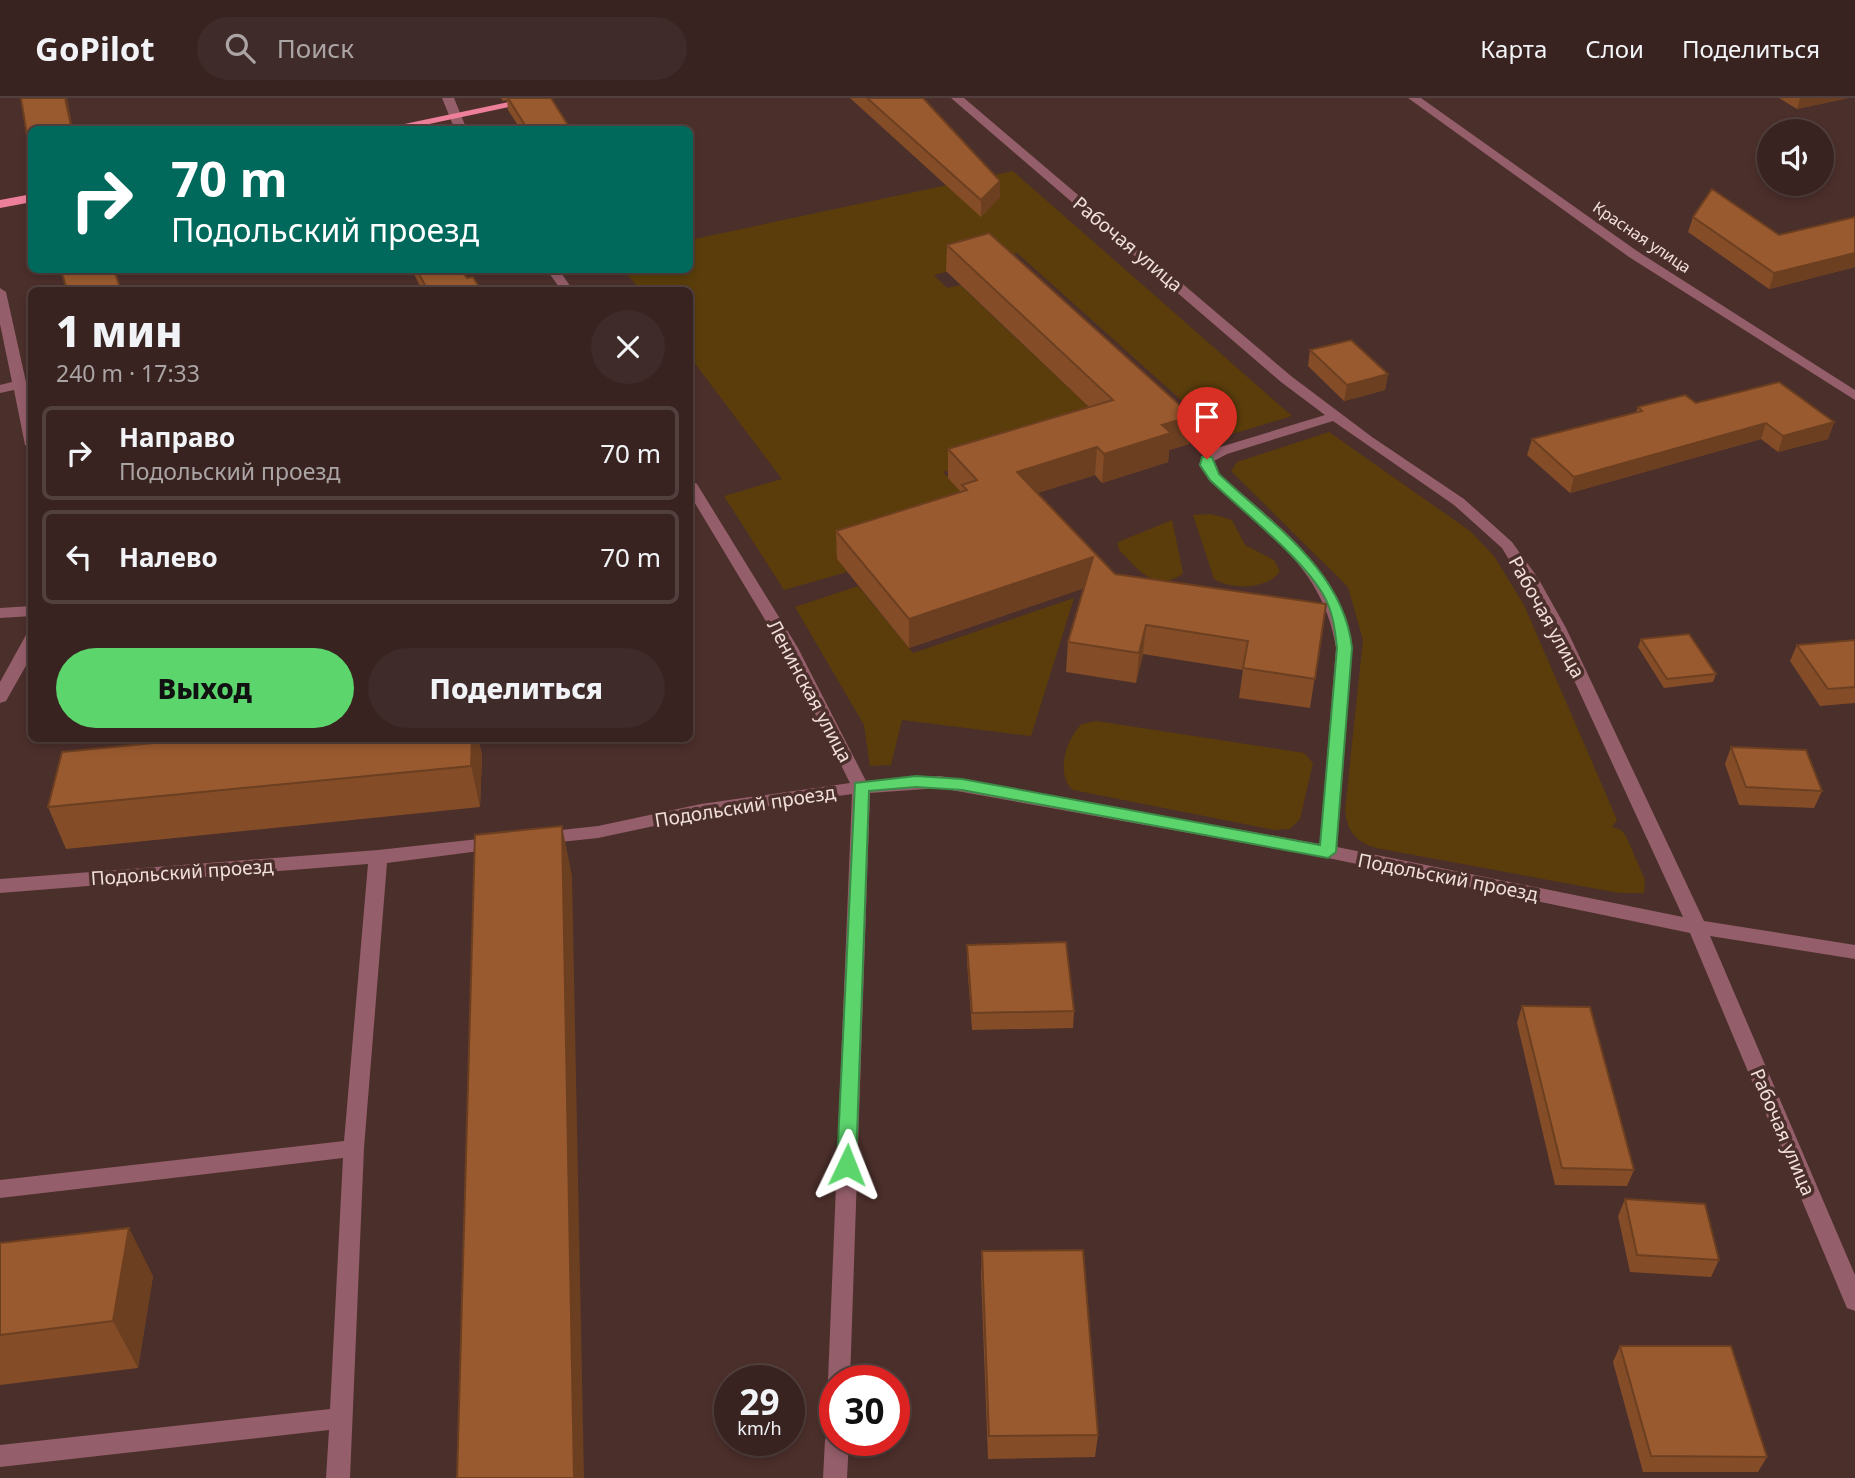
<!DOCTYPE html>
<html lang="ru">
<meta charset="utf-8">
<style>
:root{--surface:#382320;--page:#3f2b29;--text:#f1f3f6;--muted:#aba4a5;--line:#52403e;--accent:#5cd56d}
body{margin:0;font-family:"Noto Sans",sans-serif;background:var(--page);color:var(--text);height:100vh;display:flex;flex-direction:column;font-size:26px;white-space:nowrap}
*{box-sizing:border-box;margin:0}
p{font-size:23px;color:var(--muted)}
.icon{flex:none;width:38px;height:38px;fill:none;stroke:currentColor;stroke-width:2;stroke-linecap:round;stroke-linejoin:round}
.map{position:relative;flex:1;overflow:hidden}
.sheet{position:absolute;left:28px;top:189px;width:665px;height:455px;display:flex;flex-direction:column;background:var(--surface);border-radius:10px;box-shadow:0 4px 10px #0003,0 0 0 2px var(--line)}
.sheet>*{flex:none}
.hud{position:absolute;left:28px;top:28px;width:665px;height:147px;border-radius:10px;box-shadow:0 4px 10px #0003,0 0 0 2px var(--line);background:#00695c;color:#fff;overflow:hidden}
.tools{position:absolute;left:1757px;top:21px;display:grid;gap:14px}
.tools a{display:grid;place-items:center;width:77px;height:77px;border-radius:50%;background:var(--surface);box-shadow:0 4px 10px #0003,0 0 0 2px var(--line);font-size:35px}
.speed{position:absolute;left:714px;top:1267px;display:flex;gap:14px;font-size:35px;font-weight:700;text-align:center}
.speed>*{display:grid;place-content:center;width:91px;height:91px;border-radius:50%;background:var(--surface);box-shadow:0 4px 10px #0003,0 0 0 2px var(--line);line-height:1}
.speed small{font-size:18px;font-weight:400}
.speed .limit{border:10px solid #d22;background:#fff;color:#111}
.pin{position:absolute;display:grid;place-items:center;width:60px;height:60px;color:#fff;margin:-72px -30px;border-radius:50% 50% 50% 0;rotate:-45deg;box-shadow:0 0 7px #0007}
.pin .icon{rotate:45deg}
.me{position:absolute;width:77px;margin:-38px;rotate:2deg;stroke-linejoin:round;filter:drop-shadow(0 0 5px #0008)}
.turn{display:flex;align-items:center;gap:24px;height:147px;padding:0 28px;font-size:32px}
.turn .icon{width:91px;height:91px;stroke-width:2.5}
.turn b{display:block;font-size:49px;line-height:60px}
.round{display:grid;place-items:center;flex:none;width:74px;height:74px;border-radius:37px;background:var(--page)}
.headline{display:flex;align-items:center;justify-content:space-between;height:119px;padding:0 28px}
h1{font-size:42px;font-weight:800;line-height:52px}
.button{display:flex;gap:14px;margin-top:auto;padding:14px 28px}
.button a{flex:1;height:80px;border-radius:42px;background:var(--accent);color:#111;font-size:28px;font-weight:800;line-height:80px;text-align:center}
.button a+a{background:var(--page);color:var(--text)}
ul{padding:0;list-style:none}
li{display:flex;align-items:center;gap:21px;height:94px;margin:0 14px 10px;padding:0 14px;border:4px solid var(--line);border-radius:10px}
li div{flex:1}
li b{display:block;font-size:26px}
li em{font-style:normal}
header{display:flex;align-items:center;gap:42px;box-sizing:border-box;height:98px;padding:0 35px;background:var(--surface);border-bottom:2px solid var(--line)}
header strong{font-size:33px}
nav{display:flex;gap:38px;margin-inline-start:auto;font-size:24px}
.search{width:490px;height:63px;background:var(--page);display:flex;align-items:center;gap:18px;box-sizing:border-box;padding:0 24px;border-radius:38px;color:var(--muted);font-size:26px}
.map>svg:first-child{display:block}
.green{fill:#5a3d0b}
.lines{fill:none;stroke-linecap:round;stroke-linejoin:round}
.minor{fill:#945e6a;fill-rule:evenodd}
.major{fill:#ee7f9a;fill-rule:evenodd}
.wall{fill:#844d28}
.shaded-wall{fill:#6c3f21}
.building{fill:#9a5a2f;stroke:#6c3f21;stroke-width:2}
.route{fill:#5cd56d;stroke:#3c8a47;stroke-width:2}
.labels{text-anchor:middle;stroke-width:7;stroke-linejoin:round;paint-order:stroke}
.far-street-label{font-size:16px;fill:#f1dfdb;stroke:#4b2f2b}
.street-label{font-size:19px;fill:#f1dfdb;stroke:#4b2f2b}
</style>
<header>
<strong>GoPilot</strong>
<div class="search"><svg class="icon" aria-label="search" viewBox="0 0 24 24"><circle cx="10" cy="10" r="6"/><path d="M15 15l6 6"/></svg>Поиск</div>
<nav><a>Карта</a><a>Слои</a><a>Поделиться</a></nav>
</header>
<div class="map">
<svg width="1855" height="1380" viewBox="0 0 1855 1380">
<rect width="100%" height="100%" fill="#4b2f2b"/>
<!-- green -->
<path class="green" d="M1013 73 1292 318 1236 335 1219 336 1017 155 934 177 947 190 960 187 1111 330 961 376 956 370 943 374 976 410 837 461 847 474 784 492 724 398 782 381 690 259V192H640L624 172H690V142Z
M1329 334 1470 433 1494 458 1524 507 1615 717 1617 722 1612 729 1621 732 1626 738 1645 782 1644 795H1619L1376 750C1356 744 1347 733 1345 712L1363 542 1348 489 1231 373 1237 364Z
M1211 416 1232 422 1245 447 1274 462 1280 473C1268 492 1232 492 1214 481L1193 417Z
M1172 422 1183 475C1163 492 1143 479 1129 462 1123 455 1117 454 1118 444Z
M858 488 913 555 1074 500 1031 638 902 622 891 667 870 668 864 627 795 509Z
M1096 623 1304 655 1313 665 1300 721 1290 731 1274 732 1073 692C1055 677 1066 640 1082 626Z"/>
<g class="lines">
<!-- minor -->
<path class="minor" d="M442 0H454L467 32H455Z
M951 0H964L1291 278 1372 339 1464 401 1512 444 1538 480 1566 530 1704 823 1855 847V861L1710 838 1855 1177V1213L1847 1210 1844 1203 1690 835 1328 760 940 690 870 695 850 1283H835V1292L831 1290 828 1283 852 696 701 718 598 740 542 746 533 740 542 734 598 728 701 706 850 685 782 550 690 397V382L697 386 798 550 866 683 940 678 1320 746 1336 550C1324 470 1265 433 1209 382L1199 367 1202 358 1217 350 1325 317 1281 284ZM1333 323 1454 407 1502 450 1550 530 1683 819 1337 749 1352 550C1339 469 1277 427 1219 376L1213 367 1214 363 1227 356Z
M1408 0H1421L1637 153 1855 292V302L1629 159Z
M547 172H559L573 192H561Z
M0 190 6 194 32 311V351L25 347 14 292 0 295V287L12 284 0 226Z
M32 508V518L0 520V510Z
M32 536V557L6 603 0 605V584L26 537Z
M497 739 503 740 506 745 503 750 387 765 364 1050 350 1380H326L329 1332 0 1369V1347L330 1311 343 1060 0 1100V1082L344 1043 368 766 0 795V781L378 752Z
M835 1332V1342H849L847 1380H823L825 1342 829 1334Z"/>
<!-- major -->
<path class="major" d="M528 0H551L401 32H376Z
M32 96V104L0 110V102Z"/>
</g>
<!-- wall -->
<path class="wall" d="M501 0H551L571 32H521L508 12 507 2 503 3Z
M850 0H923L1000 99 981 119Z
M1779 0H1848L1797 11Z
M1693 119 1779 137 1855 119V169L1769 191 1688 134Z
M947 147 1192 318 1189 346 1169 352 1168 364 1102 385 1095 377 1037 395 1115 476 1326 506 1310 610 1239 600 1243 572 1143 556 1136 585 1066 574 1068 544 1084 490 909 550 837 461 836 433 961 394 948 380V351L1089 309 946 173Z
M412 172H461L467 180 481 192H422Z
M1310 252 1388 276 1385 292 1344 303 1308 268Z
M1696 305 1834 324 1828 341 1778 354 1761 341 1570 395 1527 357 1532 341 1636 314 1638 309Z
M1641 541 1716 576 1713 584 1664 590 1638 549Z
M1855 542V605L1820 608 1790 563 1797 547Z
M205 640H478L482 657 480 709 66 751 48 709Z
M1731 649 1822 693 1814 710 1739 707 1725 666Z
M967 847 1074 913 1073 930 972 932 967 864Z
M1522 908 1634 1072 1627 1088 1555 1087 1517 925Z
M1625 1101 1719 1162 1711 1179 1630 1174 1618 1118Z
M0 1145 153 1178 138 1270 0 1287Z
M982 1153 1098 1337 1095 1359 988 1361 981 1177Z
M1620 1248 1767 1359 1758 1374H1643L1613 1264Z"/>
<!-- shaded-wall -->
<path class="shaded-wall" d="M65 0H67L73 32H72Z
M1800 0H1848L1797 11Z
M1000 83V99L981 119V102Z
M1855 155V169L1769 191 1774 175Z
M1388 276 1385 292 1344 303 1347 287Z
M1192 318 1189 346 1169 352 1168 364 1102 385 1104 356 1162 327Z
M1834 324 1828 341 1778 354 1783 338Z
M1766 325 1761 341 1570 395 1574 379Z
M1097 349 1095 377 1016 402 1017 374Z
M1093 459 1091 488 909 550V521Z
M1146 527 1143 556 1136 585 1139 555Z
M472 640H478L482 657 480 709 471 668Z
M562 728 572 778 584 1380H574Z
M129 1130 153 1178 138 1270 113 1223Z"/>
<!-- building -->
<path class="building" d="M21 0H65L72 32H32V69Z
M508 0H551L571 32H528Z
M867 0H923L1000 83 981 102Z
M1712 91 1779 137 1855 119V155L1774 175 1693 119Z
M989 135 1192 318 1162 327 1171 335 1104 356 1097 349 1017 374 1115 476 1326 506 1315 581 1243 570 1248 543 1146 527 1139 555 1068 544 1093 459 909 521 836 433 967 392 962 387 977 382 948 351 1113 302 947 147Z
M61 172H114L121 192H67Z
M417 172H461L467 180 473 179 481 192H423L422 190 426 189Z
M268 188 270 192H249Z
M1351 242 1388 276 1347 287 1310 252Z
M1779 284 1834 324 1783 338 1766 325 1574 379 1532 341 1642 313 1638 309 1685 297 1696 305Z
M1689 536 1716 576 1667 581 1641 541Z
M1855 542V589L1828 591 1797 547Z
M205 640H472L471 668 48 709 62 654Z
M1731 649 1806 652 1822 693 1746 689Z
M562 728 574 1380H457L475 737Z
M1066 844 1074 913 972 915 967 847Z
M1522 908 1590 909 1634 1072 1562 1070Z
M1625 1101 1705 1106 1719 1162 1637 1157Z
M129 1130 113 1223 0 1237V1145Z
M1083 1152 1098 1337 989 1338 982 1153Z
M1620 1248H1731L1767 1359 1651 1358Z"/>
<!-- route -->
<path class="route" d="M1202 359H1212L1219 376C1272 426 1344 473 1352 550L1336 754 1328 760 962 692 916 689 869 693 856 1067 854 1072H840L837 1067 855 685 916 678 962 681 1320 747 1337 550C1335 532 1333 514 1324 498 1302 459 1243 414 1210 382L1200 367Z"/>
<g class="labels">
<!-- far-street labels -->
<g class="far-street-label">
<text transform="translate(1642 139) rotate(34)" y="6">Красная улица</text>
</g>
<!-- street labels -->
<g class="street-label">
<text transform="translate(1128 146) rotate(40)" y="7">Рабочая улица</text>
<text transform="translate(1547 519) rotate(61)" y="7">Рабочая улица</text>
<text transform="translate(810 593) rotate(62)" y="7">Ленинская улица</text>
<text transform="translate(745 708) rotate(-9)" y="7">Подольский проезд</text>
<text transform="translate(182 774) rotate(-4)" y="7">Подольский проезд</text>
<text transform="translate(1448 779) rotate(11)" y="7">Подольский проезд</text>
<text transform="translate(1783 1034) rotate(67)" y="7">Рабочая улица</text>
</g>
</g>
</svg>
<div class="tools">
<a><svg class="icon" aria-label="sound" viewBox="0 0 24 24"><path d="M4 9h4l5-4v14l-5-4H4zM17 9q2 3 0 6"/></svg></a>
</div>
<div class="speed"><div>29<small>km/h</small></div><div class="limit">30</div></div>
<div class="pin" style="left:1207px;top:361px;background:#d93025"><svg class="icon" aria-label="arrive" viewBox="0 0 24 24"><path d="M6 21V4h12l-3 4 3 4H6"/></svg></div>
<svg class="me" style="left:847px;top:1067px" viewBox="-20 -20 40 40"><path d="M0-17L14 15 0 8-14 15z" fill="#5cd56d" stroke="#fff" stroke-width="4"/></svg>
<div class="hud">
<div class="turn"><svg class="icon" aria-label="right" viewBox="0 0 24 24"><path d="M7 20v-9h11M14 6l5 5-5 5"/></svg><div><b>70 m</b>Подольский проезд</div></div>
</div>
<section class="sheet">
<div class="headline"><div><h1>1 мин</h1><p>240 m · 17:33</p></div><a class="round"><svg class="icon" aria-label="close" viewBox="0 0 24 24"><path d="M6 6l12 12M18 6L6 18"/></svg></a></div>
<ul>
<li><svg class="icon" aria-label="right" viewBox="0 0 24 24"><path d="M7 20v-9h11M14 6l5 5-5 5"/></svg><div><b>Направо</b><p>Подольский проезд</p></div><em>70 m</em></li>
<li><svg class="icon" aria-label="left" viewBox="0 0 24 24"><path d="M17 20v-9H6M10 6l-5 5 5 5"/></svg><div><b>Налево</b></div><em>70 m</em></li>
</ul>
<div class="button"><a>Выход</a><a>Поделиться</a></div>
</section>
</div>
